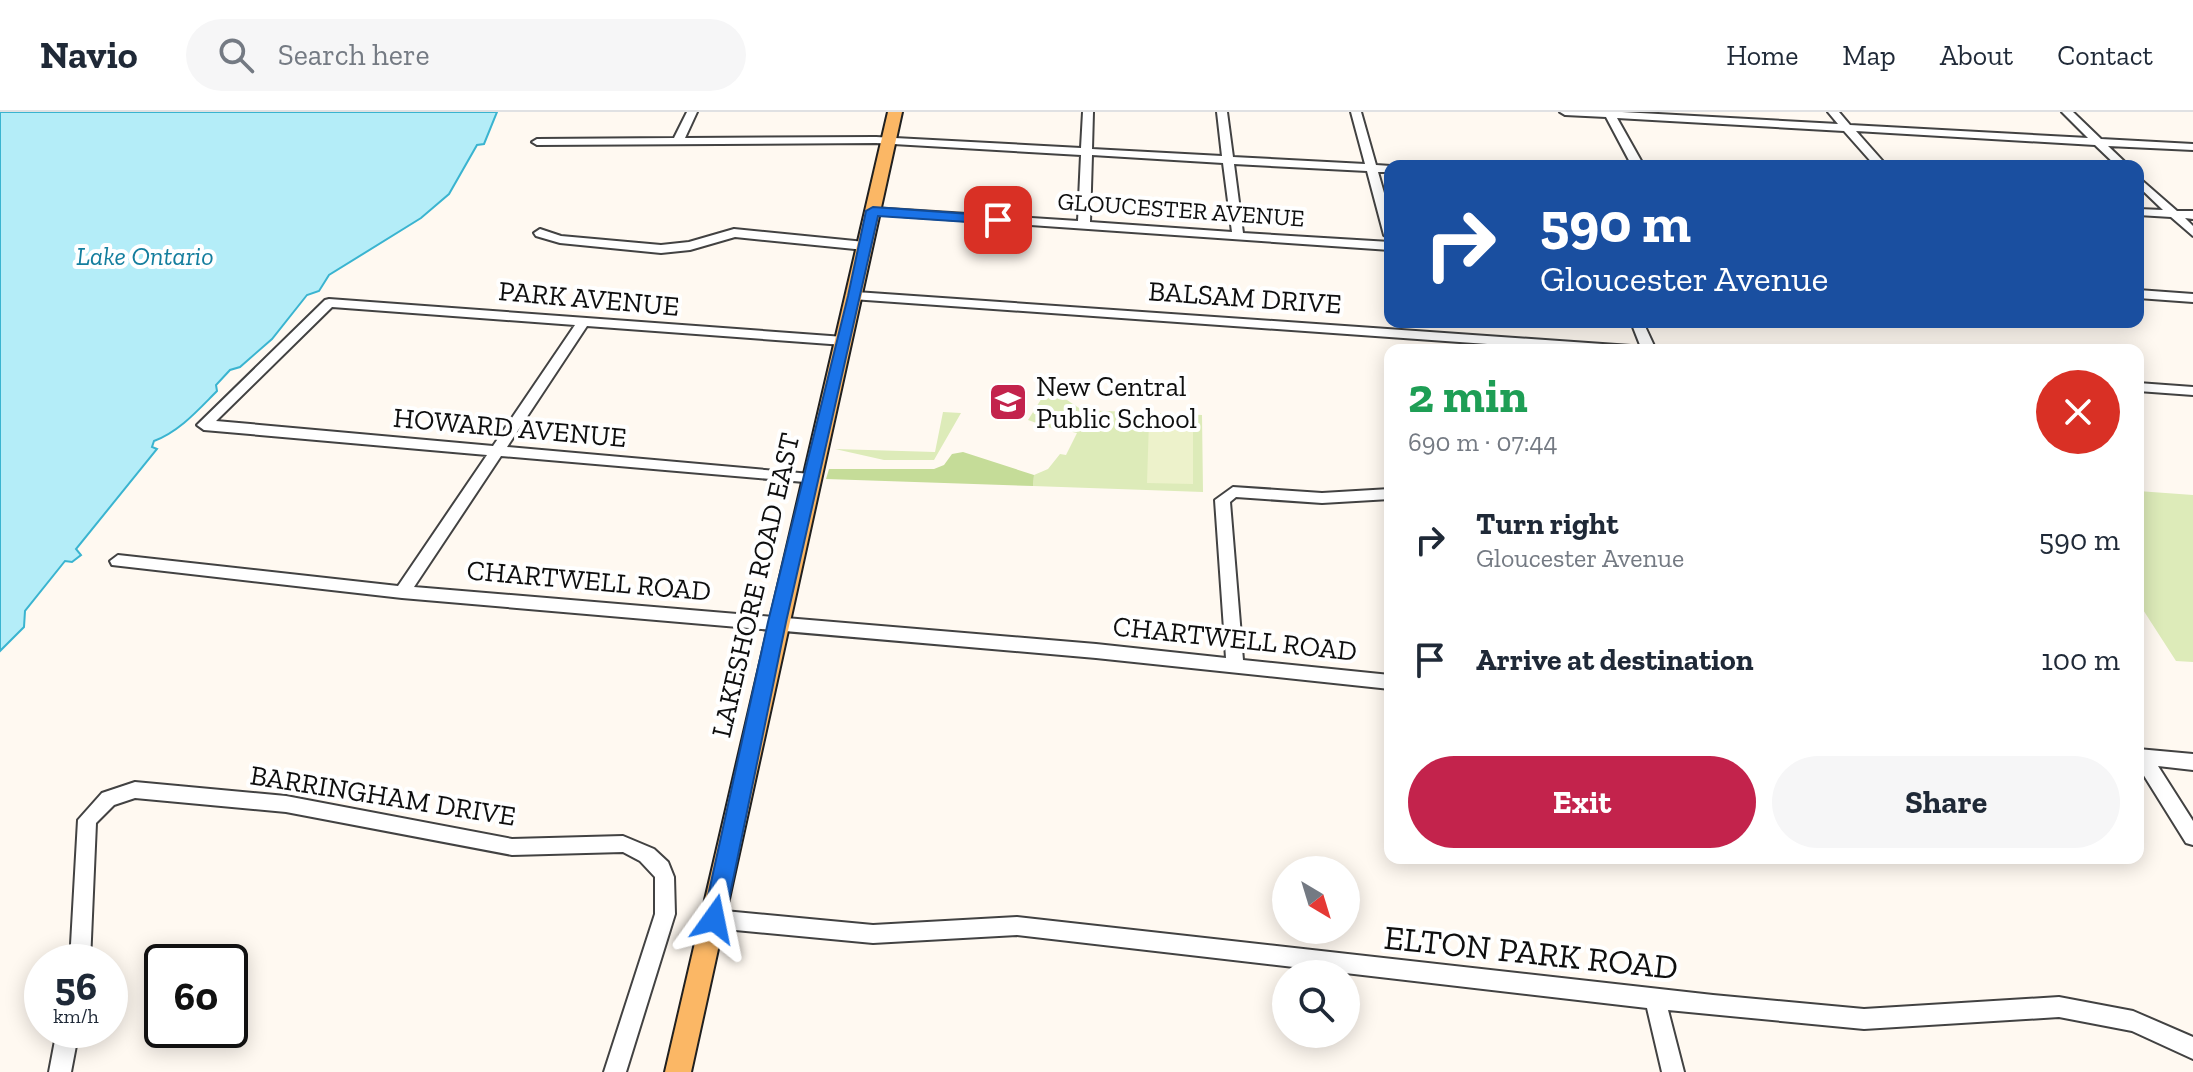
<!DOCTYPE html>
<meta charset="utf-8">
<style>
:root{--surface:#fff;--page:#f6f6f7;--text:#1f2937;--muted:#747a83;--line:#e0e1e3;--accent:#c3234c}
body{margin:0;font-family:"Zilla Slab",serif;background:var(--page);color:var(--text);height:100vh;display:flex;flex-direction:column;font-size:30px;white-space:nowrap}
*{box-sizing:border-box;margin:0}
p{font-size:26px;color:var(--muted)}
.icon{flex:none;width:44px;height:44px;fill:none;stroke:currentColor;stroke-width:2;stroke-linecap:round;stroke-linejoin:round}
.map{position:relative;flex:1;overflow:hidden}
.sheet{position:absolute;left:1384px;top:232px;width:760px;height:520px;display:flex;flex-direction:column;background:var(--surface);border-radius:16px;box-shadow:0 4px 20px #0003}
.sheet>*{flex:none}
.guide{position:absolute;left:1384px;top:48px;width:760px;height:168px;border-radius:16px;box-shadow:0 4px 20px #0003;background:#1a4fa0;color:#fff;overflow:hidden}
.needle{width:52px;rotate:142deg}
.fabs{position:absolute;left:1272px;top:744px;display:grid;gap:16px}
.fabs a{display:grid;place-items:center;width:88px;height:88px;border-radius:50%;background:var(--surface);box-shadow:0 4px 20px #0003;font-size:40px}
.speed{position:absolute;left:24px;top:832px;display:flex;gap:16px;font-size:40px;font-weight:700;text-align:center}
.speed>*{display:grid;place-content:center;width:104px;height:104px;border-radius:50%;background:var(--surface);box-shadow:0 4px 20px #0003;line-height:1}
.speed small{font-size:20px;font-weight:400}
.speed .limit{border:4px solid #111;border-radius:12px;background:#fff;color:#111}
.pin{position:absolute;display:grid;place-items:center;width:68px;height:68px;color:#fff;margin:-34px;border-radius:16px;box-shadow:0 4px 12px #0006}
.me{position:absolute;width:88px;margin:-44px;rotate:12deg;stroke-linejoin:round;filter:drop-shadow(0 0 6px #0008)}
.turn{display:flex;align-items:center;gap:28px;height:168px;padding:0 24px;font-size:36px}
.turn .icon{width:104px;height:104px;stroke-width:2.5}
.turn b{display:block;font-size:56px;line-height:68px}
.round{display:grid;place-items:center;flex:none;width:84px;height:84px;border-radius:42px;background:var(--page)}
.summary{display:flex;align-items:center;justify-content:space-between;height:136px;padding:0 24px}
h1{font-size:48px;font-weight:700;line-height:60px;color:#1e9e55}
.button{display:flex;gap:16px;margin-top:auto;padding:16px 24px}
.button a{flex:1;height:92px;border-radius:48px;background:var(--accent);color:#fff;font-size:32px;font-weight:700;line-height:92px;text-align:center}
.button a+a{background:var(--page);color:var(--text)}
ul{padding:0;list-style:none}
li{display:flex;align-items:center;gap:24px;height:120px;padding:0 24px}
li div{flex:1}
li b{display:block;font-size:30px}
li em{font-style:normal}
header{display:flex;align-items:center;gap:48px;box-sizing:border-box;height:112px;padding:0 40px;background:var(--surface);border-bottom:2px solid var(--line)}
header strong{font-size:38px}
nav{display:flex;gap:44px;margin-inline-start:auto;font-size:28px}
.search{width:560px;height:72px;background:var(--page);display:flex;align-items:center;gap:20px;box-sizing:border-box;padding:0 28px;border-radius:44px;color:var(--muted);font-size:30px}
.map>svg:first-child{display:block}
.green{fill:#ddebb9}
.forest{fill:#c5dc98}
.pitch{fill:#edf2cb}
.water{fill:#b4edf8;stroke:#3ab4d0;stroke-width:2}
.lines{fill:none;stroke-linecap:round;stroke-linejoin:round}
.minor-casing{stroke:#424242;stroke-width:4}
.major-casing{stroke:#202020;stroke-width:4}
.minor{fill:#fff;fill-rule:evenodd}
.major{fill:#fbb765;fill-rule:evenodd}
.route{fill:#1a73e8;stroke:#114b97;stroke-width:2}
.labels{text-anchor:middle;stroke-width:8;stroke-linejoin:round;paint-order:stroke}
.far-street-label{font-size:24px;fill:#0f0f0f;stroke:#fff}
.far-water-label{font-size:26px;font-style:italic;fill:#147e9e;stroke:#fff}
.street-label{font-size:28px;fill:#0f0f0f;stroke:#fff}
.poi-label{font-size:28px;fill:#0f0f0f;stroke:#fff;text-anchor:start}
.near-street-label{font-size:34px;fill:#0f0f0f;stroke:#fff}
</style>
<header>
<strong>Navio</strong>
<div class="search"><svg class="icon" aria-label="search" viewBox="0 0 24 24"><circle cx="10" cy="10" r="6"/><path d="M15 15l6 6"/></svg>Search here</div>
<nav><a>Home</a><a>Map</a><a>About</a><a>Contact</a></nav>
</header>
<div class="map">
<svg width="2193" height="960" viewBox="0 0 2193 960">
<rect width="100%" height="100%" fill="#fff9f1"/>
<!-- green -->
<path class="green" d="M1060 267 1058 282 1082 298 1202 303 1203 380 1033 374 1034 363 1048 357 1060 342 1066 343 1077 321 1064 318 1062 320 1028 308 1052 270Z
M943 300 961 301 934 348H884L835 337 935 340Z
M2138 379 2193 383V550L2176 549 2138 490Z"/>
<!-- forest -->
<path class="forest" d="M963 340 1034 363 1033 374 826 367 829 357H934L944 353 952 342Z"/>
<!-- pitch -->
<path class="pitch" d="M1149 309 1193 310V372L1147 371Z"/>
<!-- water -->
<path class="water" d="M0 0H497L484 32 477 33 449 82 421 106 329 163 319 179 307 183 272 227 240 255 230 258 216 273 217 279C198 298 180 319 154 329L152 335 157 337 76 437 81 443 72 450 65 449 25 499 24 515 0 539Z"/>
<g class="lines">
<!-- minor casing -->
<g class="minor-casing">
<path id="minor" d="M687 0H697L685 26 876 25 1081 36 1083 0H1093L1092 37 1222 44 1217 0H1227L1233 45 1365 52 1351 0H1361L1376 53 1391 54 1390 60H1378L1390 102V127L1384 123 1367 59 1234 52 1243 121 1390 130V138L873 102 867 99 873 96 1078 109 1081 43 876 31 537 33 532 30 537 27 674 26ZM1092 43 1223 51 1232 120 1090 110Z
M1560 0H1622L1838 12 1828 0H1839L1850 13 2088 26 2062 0H2073L2101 27 2193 32V38L2108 34 2129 54H2117L2095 33 1856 19 1887 54H1875L1844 19 1617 6 1644 54H1632L1606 5 1565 3Z
M2138 65 2177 99H2193V107L2185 106 2193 114V124L2171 105 2138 103V97L2163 98 2138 74Z
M540 117 561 124 661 133 689 130 734 117 865 130 871 134 865 138 735 125 690 138 661 141 560 131 536 124 534 121Z
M2138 178 2193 182V190L2138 186Z
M856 180 1631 234 1638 238H1572L852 187V181Z
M329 187 844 225 851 229 844 233 587 214 507 335 811 362 816 363 818 367 816 371 501 344 414 475 1096 532 1226 546 1215 388 1233 375 1322 381 1390 377V387L1322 391 1236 385 1230 390 1243 548 1390 563V577L1096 546 402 486 112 453 110 449 118 443 398 474 487 343 204 318 197 313 325 188ZM332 195 575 213 493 334 216 309Z
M1631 210H1643L1656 238H1642Z
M2138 271 2193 275V283L2138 279Z
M2138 637 2193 642V658L2158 654 2193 709V733L2186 731 2138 654Z
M135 670 286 684 512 727 623 724 654 737 668 750 674 765 675 802 626 960H604L655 802V765L640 749 623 740 512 743 286 700 135 686 114 693 96 711 90 850H70L78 708 102 681Z
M714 798 873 813 1017 805 1713 883 1864 897 2059 885 2133 899 2193 925V947L2132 919 2059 905 1864 917 1668 898 1684 960H1662L1647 896 1017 823 873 831 714 816 707 814 704 807 707 800Z
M57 918H79L71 960H49Z"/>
</g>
<!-- major casing -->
<g class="major-casing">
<path id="major" d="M888 0H902L691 960H665Z"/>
</g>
<!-- minor -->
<use href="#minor" class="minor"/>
<!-- major -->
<use href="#major" class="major"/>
</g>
<!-- route -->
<path class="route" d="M873 95 998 104 1005 108 998 112 878 104 786 510 725 807 722 814 714 817 706 814 703 807 768 510 848 184 866 99Z"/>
<!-- icons -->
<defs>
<g id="school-square" transform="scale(2)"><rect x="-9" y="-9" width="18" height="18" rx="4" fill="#c3234c" stroke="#fff"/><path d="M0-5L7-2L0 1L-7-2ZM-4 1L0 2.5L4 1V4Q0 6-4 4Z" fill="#fff"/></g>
</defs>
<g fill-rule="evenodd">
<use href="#school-square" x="1008" y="290"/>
</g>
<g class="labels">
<!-- far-street labels -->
<g class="far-street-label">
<text transform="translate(1181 98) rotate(4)" y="8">GLOUCESTER AVENUE</text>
</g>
<!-- far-water labels -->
<g class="far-water-label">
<text x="145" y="153">Lake Ontario</text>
</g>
<!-- street labels -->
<g class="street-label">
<text transform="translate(1245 185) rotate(4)" y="10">BALSAM DRIVE</text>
<text transform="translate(589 186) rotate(5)" y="10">PARK AVENUE</text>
<text transform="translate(510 315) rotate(5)" y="10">HOWARD AVENUE</text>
<text transform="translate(589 468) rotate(5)" y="10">CHARTWELL ROAD</text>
<text transform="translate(755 473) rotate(-77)" y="10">LAKESHORE ROAD EAST</text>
<text transform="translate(1235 526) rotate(6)" y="10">CHARTWELL ROAD</text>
<text transform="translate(383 683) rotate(9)" y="10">BARRINGHAM DRIVE</text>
</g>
<!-- poi labels -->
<g class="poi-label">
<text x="1036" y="284">New Central<tspan x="1036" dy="32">Public School</tspan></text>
</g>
<!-- near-street labels -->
<g class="near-street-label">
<text transform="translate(1531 840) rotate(6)" y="12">ELTON PARK ROAD</text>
</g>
</g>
</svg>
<div class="fabs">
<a><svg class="needle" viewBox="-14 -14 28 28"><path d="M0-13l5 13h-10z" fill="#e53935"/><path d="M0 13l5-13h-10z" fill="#747a83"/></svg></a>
<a><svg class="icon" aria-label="search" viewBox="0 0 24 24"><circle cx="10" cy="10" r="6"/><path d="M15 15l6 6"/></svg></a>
</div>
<div class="speed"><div>56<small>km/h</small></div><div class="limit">60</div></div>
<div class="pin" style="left:998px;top:108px;background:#d93025"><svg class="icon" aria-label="arrive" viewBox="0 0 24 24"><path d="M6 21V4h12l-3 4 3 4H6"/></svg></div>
<svg class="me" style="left:714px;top:807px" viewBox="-20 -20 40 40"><path d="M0-17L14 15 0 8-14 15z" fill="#1a73e8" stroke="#fff" stroke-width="4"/></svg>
<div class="guide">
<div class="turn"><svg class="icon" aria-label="right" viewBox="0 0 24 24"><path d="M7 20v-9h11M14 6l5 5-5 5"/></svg><div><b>590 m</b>Gloucester Avenue</div></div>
</div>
<section class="sheet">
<div class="summary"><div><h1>2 min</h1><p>690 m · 07:44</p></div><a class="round" style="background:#d93025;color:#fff"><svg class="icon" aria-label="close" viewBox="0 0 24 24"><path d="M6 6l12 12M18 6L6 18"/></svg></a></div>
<ul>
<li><svg class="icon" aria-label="right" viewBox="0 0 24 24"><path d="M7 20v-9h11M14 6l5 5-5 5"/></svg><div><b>Turn right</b><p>Gloucester Avenue</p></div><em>590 m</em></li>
<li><svg class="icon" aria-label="arrive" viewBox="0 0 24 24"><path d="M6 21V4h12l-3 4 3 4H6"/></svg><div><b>Arrive at destination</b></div><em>100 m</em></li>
</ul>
<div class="button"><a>Exit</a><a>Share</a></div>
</section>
</div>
